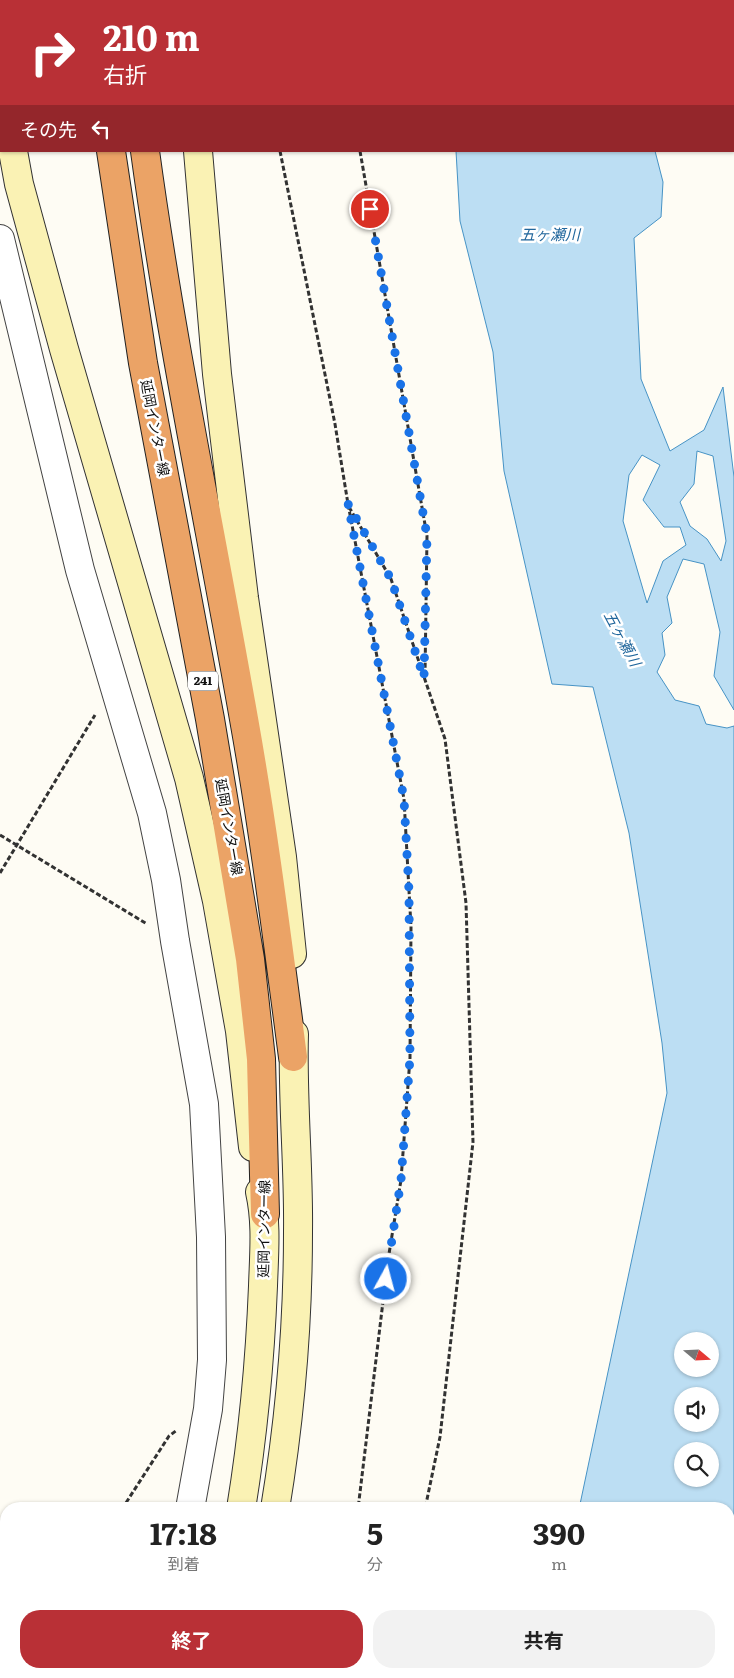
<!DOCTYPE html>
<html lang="ja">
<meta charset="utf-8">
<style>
:root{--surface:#fff;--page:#f2f2f2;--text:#222;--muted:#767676;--accent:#b93036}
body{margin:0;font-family:Literata,"Noto Sans JP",serif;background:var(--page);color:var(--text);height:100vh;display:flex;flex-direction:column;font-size:19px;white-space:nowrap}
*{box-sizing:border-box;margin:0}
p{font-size:16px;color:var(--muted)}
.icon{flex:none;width:28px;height:28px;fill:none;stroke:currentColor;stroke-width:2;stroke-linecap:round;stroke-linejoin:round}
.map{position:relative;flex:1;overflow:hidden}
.drawer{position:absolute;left:0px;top:1502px;width:735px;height:176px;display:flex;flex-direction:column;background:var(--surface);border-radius:20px 20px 0 0;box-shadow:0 1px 4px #0004}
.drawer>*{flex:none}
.guide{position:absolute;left:0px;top:0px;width:735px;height:152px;box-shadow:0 1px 4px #0004;background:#b93036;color:#fff;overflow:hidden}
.needle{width:32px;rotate:109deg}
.fabs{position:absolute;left:674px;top:1332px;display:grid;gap:10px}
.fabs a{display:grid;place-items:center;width:45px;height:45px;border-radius:50%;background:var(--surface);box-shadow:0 1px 4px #0004;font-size:25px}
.pin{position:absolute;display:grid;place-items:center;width:42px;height:42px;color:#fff;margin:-21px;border:2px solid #fff;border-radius:50%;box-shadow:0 1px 5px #0007}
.me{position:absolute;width:55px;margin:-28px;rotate:7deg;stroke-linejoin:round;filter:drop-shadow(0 0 4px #0008)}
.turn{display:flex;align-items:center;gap:18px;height:105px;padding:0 20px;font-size:22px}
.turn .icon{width:65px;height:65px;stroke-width:2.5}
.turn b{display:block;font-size:35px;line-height:42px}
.then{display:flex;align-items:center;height:48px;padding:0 20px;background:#0003;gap:10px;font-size:19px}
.eta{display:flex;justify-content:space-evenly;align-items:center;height:85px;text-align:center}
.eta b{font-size:30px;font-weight:700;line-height:35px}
.action{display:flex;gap:10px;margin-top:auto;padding:10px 20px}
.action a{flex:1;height:58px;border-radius:20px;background:var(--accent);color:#fff;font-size:20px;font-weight:700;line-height:58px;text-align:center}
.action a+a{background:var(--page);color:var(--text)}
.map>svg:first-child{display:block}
.water{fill:#bcdef3;stroke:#4793c5;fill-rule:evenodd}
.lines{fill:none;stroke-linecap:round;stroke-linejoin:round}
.minor-casing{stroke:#434343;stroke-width:30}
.tertiary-casing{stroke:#434343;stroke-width:30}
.secondary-casing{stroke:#323232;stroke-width:30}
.motorway-casing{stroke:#212121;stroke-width:30}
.path{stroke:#323232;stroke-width:3;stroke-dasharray:5 2.5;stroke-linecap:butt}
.minor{stroke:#fff;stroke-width:28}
.tertiary{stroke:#fff;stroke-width:28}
.secondary{stroke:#faf2b4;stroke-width:28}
.motorway{stroke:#eba366;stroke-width:28}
.route{stroke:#1a73e8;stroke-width:9;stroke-dasharray:0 16.2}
.labels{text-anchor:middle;stroke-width:5;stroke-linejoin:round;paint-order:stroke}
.shield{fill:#fff;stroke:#585858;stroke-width:1}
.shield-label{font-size:12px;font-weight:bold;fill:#101010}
.street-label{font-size:14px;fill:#101010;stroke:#fff}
.water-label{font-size:15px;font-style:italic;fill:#20669c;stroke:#fff}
</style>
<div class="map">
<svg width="734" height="1678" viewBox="0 0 734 1678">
<rect width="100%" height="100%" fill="#fefcf4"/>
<!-- water -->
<path class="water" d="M444 0H588V1H444Z
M456 151H655L663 182 661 217 634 238 641 379 670 451 704 430 723 387 734 477V710L714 676 720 632 704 564 683 559 667 597 672 623 662 633 665 655 657 672 675 700 699 706 706 724 727 728 734 726V1678H540L541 1672H729V1509H579L667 1093 662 1043 629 833 593 687 552 684 504 471 493 352 460 221ZM697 451 713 456 726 541 721 561 707 539 690 526 680 502 694 484ZM642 455 660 465 643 500 664 527H680L686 545 663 561 647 603 623 521 629 475ZM682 1341H710V1369H682ZM710 1396V1424H682V1396ZM682 1451H710V1479H682Z"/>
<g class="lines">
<!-- minor casing -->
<g class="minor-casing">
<path id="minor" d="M0 239 80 570 152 813 166 880 175 941 204 1104 211 1237 212 1360 208 1409 190 1509
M156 1678 158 1672"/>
</g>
<!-- tertiary casing -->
<g class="tertiary-casing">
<path id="tertiary" d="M15 1 16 0
M0 34 1 31"/>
</g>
<!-- secondary casing -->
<g class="secondary-casing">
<path id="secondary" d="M184 0V1
M0 68 1 76
M13 151 19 184 64 349 189 778 217 901 240 1031 253 1147
M198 151 217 374 244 598 282 857 292 954
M241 1509C253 1435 260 1361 263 1286 264 1254 267 1223 260 1192
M275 1509C290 1418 298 1325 298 1232 299 1166 292 1100 294 1034
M203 1678 205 1672
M238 1678 240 1672"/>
</g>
<!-- motorway casing -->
<g class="motorway-casing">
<path id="motorway" d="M90 0V1
M125 0 126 1
M111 151 143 363 210 719 250 959 261 1059 265 1214
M145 151C171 342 211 530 244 719 264 831 278 944 293 1057"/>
</g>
<!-- path -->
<path class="path" d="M256 0V1
M333 0V1
M280 151 335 424 348 504 404 799 411 927 410 1058 401 1180 388 1260 358 1509
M360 151 427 536 425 675
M349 507 391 579 445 739 466 903 473 1142 440 1437 425 1509
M0 835 147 924
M0 873 95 715
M122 1509 169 1436 177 1430
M14 1678 17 1672
M320 1678 321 1672
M390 1678 391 1672"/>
<!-- minor -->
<use href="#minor" class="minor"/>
<!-- tertiary -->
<use href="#tertiary" class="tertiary"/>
<!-- secondary -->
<use href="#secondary" class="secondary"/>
<!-- motorway -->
<use href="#motorway" class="motorway"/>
</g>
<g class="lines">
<!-- route -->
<path class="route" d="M370 209 427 536 424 678 391 579 348 504 404 799 409 891 410 1058 401 1180 386 1279"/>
</g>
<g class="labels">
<!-- shield labels -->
<rect class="shield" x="188" y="671.5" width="30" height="19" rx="4"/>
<g class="shield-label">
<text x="203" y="685">241</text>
</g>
<!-- street labels -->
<g class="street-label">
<text transform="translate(155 428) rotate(79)" y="5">延岡インター線</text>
<text transform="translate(229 827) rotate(80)" y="5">延岡インター線</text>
<text transform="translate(264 1229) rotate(-89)" y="5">延岡インター線</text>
</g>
<!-- water labels -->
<g class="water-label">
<text x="550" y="240">五ヶ瀬川</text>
<text transform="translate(622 639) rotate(62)" y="5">五ヶ瀬川</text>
</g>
</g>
</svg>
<div class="fabs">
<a><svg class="needle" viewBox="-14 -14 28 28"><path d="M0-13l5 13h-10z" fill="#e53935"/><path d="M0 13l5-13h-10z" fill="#767676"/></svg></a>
<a><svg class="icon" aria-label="sound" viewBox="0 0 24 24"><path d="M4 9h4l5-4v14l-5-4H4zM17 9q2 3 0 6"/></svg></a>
<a><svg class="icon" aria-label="search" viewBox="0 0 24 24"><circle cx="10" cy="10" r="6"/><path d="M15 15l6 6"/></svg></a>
</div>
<div class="pin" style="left:370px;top:209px;background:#d93025"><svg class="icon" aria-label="arrive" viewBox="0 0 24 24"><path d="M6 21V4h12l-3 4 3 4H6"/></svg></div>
<svg class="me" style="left:386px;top:1279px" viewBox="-20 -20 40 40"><circle r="17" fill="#1a73e8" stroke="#fff" stroke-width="3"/><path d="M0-11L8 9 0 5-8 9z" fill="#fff"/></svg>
<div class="guide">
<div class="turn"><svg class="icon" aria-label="right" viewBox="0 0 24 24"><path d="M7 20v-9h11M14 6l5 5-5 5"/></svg><div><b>210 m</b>右折</div></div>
<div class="then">その先<svg class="icon" aria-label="left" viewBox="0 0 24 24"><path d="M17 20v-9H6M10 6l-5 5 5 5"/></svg></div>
</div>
<section class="drawer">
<div class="eta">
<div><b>17:18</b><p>到着</p></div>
<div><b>5</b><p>分</p></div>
<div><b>390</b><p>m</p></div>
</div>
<div class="action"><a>終了</a><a>共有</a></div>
</section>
</div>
